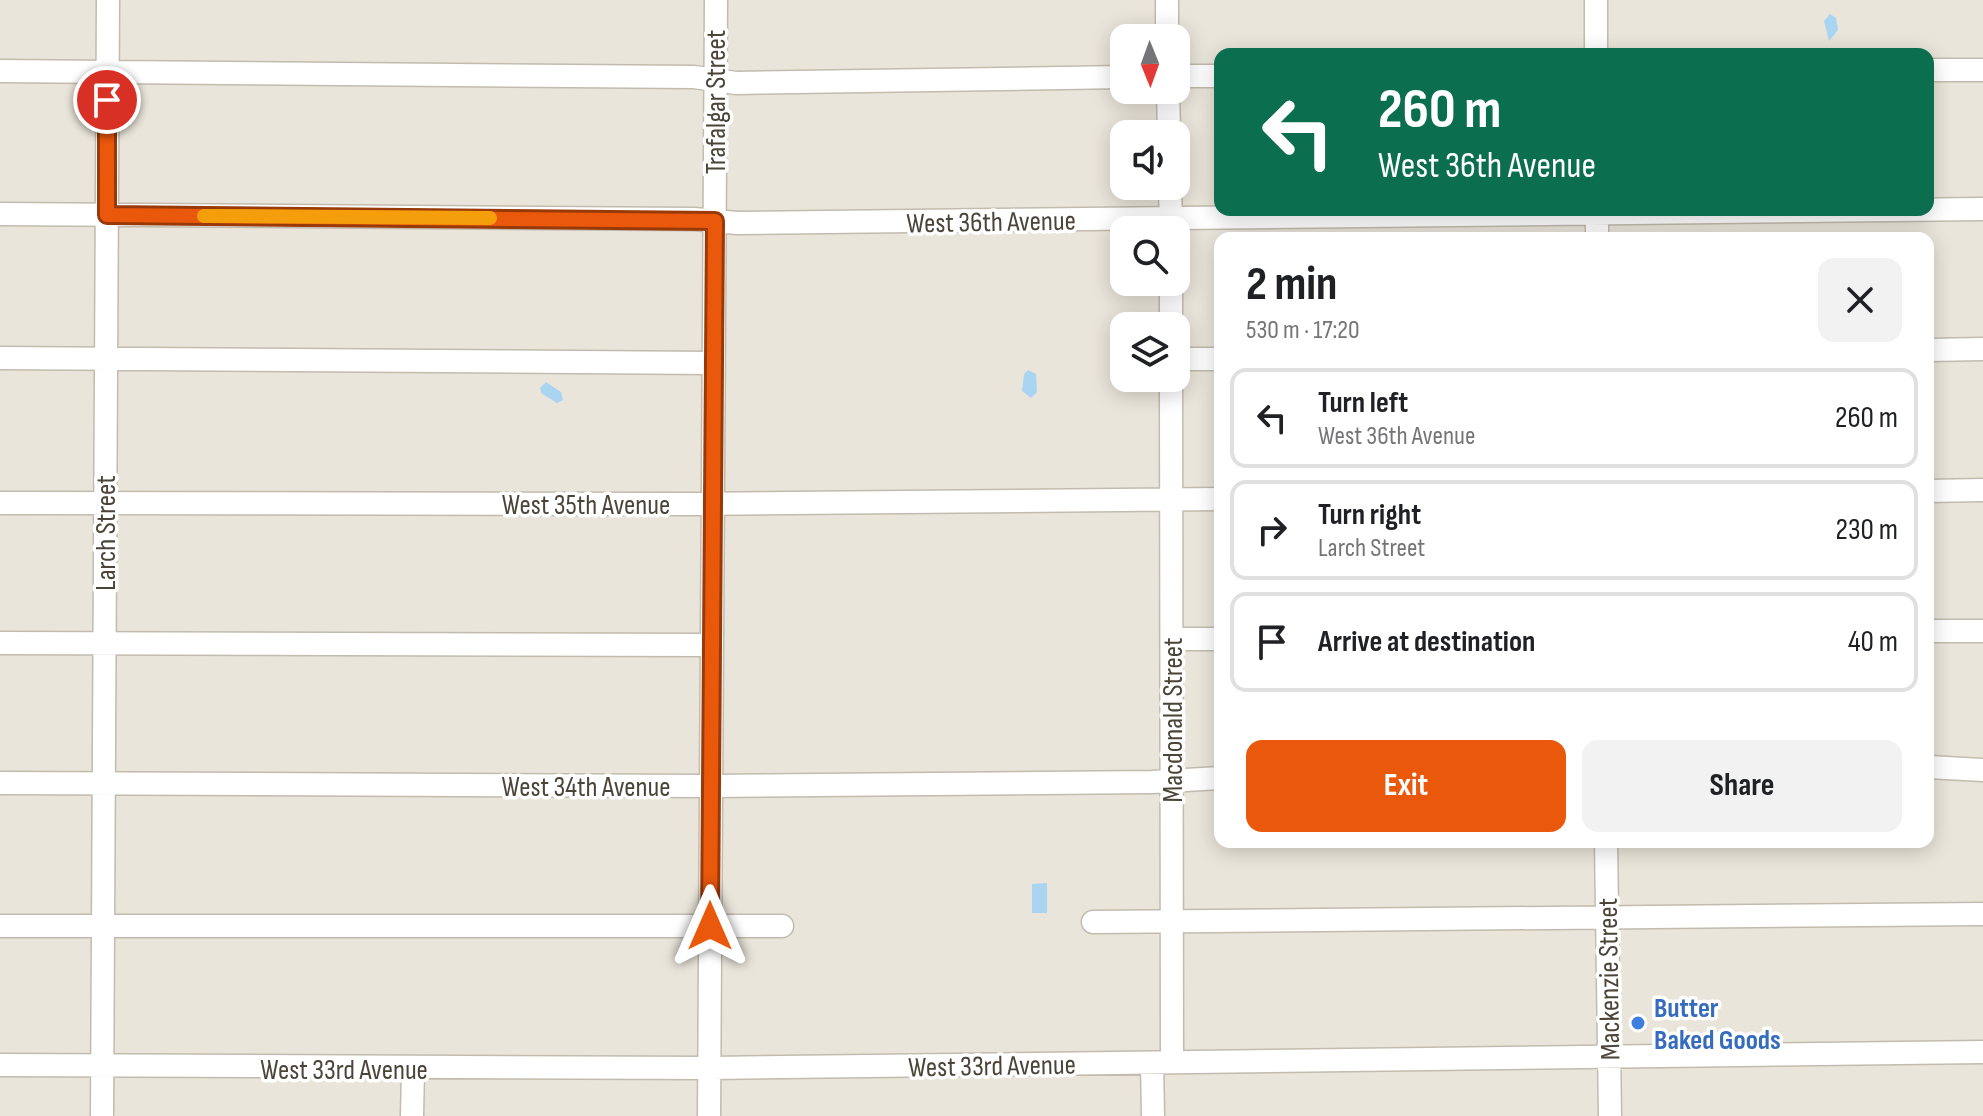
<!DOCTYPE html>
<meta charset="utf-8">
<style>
:root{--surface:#fff;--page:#f2f2f2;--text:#202124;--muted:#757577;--line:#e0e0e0;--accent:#ea580c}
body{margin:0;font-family:"Sofia Sans Condensed",sans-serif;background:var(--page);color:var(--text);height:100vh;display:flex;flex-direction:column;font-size:30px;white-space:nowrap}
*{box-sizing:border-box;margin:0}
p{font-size:26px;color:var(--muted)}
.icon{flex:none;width:44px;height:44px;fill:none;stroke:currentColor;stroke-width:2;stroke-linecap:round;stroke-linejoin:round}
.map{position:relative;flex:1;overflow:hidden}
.sheet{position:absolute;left:1214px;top:232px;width:720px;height:616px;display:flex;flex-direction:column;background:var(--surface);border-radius:16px;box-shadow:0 4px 20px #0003}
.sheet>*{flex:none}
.guide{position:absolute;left:1214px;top:48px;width:720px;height:168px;border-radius:16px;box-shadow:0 4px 20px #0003;background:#0b6e4f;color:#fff;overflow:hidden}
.needle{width:52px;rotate:179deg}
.fabs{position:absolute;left:1110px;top:24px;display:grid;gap:16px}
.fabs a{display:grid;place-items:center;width:80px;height:80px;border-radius:16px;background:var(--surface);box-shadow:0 4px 20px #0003;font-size:40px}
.pin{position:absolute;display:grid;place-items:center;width:68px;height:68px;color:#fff;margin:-34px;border:4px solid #fff;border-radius:50%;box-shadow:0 2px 8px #0007}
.me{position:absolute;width:88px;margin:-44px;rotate:0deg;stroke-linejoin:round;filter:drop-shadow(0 0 6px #0008)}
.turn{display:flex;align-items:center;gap:28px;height:168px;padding:0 32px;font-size:36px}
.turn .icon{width:104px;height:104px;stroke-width:2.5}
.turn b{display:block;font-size:56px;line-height:68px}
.round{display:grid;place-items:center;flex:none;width:84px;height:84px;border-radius:16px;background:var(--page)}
.summary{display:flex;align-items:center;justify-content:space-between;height:136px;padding:0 32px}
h1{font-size:48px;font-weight:700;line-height:60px}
.cta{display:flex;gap:16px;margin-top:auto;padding:16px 32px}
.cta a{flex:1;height:92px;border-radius:16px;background:var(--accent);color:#fff;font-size:32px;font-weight:700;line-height:92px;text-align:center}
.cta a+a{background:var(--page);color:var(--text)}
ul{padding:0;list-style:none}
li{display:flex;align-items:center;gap:24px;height:100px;margin:0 16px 12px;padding:0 16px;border:4px solid var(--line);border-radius:16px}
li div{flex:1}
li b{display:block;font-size:30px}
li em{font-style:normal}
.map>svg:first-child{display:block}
.residential{fill:#eae5da;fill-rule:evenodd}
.water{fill:#a9d4f2}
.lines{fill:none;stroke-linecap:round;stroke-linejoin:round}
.minor-casing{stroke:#c2bbae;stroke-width:25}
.minor{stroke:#fff;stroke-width:22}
.route-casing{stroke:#983908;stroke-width:20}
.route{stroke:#ea580c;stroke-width:14}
.slow{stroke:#f59e0b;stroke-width:14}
.shop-dot{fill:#3f7fe0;stroke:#fff;stroke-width:3}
.labels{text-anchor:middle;stroke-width:7;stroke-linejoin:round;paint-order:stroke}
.street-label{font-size:28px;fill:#4b4439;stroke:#fff}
.shop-label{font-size:28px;font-weight:bold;fill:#366cbe;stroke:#fff;text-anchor:start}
</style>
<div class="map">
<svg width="1983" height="1116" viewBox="0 0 1983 1116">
<rect width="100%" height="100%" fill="#f6f3ec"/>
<!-- residential -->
<path class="residential" d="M0 0H1983V1116H0ZM1124 38H1176V90H1124ZM1220 54H1928V210H1220ZM1124 134H1176V186H1124ZM1124 230H1176V282H1124ZM1220 238H1928V842H1220ZM1124 326H1176V378H1124Z"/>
<!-- water -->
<path class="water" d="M1830 14 1836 18 1838 30 1829 41 1824 21Z
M1028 370 1036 374 1037 392 1031 398 1022 391 1024 374Z
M546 382 561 392 563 400 557 403 541 393 540 388Z
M1047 883V913H1032V884Z"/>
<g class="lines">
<!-- minor casing -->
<g class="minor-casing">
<path id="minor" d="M1167 0V38
M1596 0V54
M1928 70H1983
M0 71 694 77 736 83 1124 77
M1176 76H1220
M1168 90 1169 134
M1170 186 1171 230
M1597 210V238
M0 214 694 219 737 223 1983 209
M1171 282V326
M1928 350 1983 349
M0 358 713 363
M1176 359H1220
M1171 378 1172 1062
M1928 491 1983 490
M0 503 692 504 1220 499
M1928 631H1983
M1172 639H1220
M0 643 712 645
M1928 767 1983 770
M0 783 711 786 1152 782 1220 778
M1606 842 1610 1116
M1093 922 1983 914
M0 926H782
M1152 1063 1153 1116
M0 1065 710 1068 1983 1052
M102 1116 108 0
M412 1116 413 1070
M709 1116 716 0"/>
</g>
<!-- minor -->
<use href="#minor" class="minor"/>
</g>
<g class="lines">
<!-- route casing -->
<g class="route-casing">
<path id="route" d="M107 100V215L715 221 710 926"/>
</g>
<!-- route -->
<use href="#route" class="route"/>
<!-- slow -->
<path class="slow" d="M204 216 490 218"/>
</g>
<!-- markers -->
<circle class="shop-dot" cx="1638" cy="1023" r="8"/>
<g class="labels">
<!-- street labels -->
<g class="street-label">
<text transform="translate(715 102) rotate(-90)" y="10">Trafalgar Street</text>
<text transform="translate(991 221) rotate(-1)" y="10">West 36th Avenue</text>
<text x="586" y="514">West 35th Avenue</text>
<text transform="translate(105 533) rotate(-90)" y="10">Larch Street</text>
<text transform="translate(1172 720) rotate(-90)" y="10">Macdonald Street</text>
<text x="586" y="796">West 34th Avenue</text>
<text transform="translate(1608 979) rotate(-91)" y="10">Mackenzie Street</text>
<text transform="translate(992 1065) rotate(-1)" y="10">West 33rd Avenue</text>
<text x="344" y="1079">West 33rd Avenue</text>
</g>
<!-- shop labels -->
<g class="shop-label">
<text x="1654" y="1017">Butter<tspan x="1654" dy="32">Baked Goods</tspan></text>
</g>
</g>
</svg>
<div class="fabs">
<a><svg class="needle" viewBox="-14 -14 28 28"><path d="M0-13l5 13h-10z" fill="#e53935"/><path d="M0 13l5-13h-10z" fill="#757577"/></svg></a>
<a><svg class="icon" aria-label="sound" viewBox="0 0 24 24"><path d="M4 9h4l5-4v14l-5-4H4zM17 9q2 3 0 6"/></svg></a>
<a><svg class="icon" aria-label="search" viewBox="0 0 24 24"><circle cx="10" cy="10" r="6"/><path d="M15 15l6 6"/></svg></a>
<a><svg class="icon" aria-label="layers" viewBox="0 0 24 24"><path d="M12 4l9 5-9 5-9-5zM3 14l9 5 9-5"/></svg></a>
</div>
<div class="pin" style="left:107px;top:100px;background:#d93025"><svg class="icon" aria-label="arrive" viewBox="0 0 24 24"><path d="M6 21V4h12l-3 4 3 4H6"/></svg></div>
<svg class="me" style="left:710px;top:926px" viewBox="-20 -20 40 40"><path d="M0-17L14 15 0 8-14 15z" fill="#ea580c" stroke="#fff" stroke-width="4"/></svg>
<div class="guide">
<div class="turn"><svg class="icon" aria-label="left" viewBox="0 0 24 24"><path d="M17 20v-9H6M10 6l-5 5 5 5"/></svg><div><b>260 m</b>West 36th Avenue</div></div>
</div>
<section class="sheet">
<div class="summary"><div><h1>2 min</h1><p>530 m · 17:20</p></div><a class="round"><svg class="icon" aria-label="close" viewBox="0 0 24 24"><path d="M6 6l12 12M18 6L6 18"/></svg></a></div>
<ul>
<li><svg class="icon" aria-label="left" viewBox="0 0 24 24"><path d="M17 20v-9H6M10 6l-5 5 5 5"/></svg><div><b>Turn left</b><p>West 36th Avenue</p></div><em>260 m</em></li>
<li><svg class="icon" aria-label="right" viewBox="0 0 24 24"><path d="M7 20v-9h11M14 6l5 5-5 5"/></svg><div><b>Turn right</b><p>Larch Street</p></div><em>230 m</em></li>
<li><svg class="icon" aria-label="arrive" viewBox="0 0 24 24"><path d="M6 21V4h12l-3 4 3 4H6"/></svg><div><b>Arrive at destination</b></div><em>40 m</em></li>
</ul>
<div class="cta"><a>Exit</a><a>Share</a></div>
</section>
</div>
